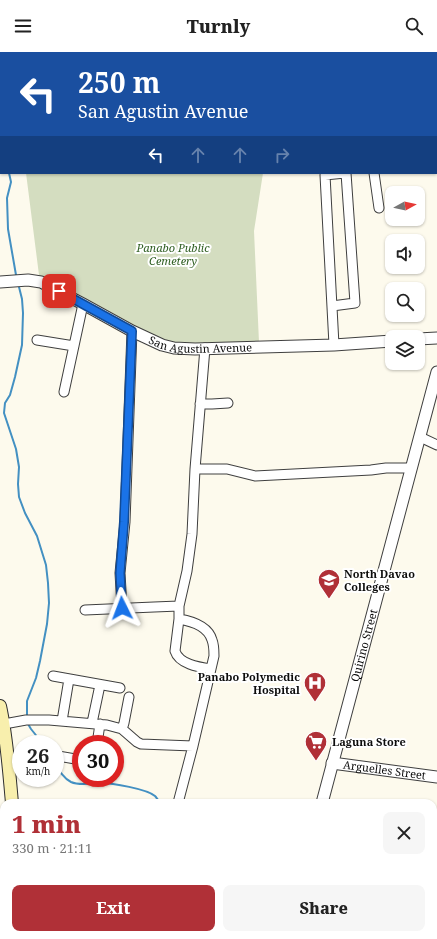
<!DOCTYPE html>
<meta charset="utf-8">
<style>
:root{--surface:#fff;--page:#f6f6f6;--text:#222;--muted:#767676;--accent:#b03037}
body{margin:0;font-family:"Noto Serif",serif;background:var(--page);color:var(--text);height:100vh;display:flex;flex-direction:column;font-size:15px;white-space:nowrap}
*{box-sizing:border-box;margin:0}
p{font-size:13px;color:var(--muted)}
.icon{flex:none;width:22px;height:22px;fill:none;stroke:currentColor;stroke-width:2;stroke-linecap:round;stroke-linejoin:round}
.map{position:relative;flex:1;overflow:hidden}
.details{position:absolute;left:0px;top:747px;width:437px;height:140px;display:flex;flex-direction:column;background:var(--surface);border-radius:12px 12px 0 0;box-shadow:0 1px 3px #0004}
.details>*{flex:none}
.top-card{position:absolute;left:0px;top:0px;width:437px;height:122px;box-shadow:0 1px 3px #0004;background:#1a4fa0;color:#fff;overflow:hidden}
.needle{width:26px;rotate:82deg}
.tools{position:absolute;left:385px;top:134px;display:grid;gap:8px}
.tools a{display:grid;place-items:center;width:40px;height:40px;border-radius:8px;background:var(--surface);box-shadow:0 1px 3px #0004;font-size:20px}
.speed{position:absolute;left:12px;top:683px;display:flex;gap:8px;font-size:20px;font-weight:700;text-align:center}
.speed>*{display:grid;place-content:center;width:52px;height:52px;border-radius:50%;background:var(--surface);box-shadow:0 1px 3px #0004;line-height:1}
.speed small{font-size:10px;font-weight:400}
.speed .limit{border:6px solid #d22;background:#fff;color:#111}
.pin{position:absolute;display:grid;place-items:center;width:34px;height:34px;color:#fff;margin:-17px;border-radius:8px;box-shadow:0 2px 6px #0006}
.me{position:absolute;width:44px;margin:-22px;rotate:357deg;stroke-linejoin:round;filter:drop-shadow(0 0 3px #0008)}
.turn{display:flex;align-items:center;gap:14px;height:84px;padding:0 12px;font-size:18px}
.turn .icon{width:52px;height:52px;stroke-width:2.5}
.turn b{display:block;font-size:28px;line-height:34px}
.lanes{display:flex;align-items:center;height:38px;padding:0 12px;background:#0003;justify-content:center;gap:20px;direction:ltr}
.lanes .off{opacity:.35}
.round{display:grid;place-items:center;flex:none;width:42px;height:42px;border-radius:8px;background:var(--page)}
.overview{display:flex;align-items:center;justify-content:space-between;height:68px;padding:0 12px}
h1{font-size:24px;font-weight:800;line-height:30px;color:var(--accent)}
.action{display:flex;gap:8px;margin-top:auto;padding:8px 12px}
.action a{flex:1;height:46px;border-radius:8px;background:var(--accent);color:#fff;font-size:16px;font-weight:800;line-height:46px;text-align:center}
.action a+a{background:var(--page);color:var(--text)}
header{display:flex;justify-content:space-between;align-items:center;height:52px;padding:0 12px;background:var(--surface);font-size:18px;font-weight:800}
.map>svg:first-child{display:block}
.cemetery{fill:#d4ddc0}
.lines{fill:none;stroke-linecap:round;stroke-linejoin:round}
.stream{stroke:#4390c2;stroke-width:2}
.minor-casing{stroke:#3f3f3f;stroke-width:11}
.tertiary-casing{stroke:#3f3f3f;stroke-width:13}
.secondary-casing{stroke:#2e2e2e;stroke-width:14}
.minor{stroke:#fff;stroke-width:9}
.tertiary{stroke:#fff;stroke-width:11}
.secondary{stroke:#f8efad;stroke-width:12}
.route-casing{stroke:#114b97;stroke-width:10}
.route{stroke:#1a73e8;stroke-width:7}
.labels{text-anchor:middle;stroke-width:4;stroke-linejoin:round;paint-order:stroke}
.park-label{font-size:11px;font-style:italic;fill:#2f5e22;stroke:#fff}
.street-label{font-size:11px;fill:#0c0c0c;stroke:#fff}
.poi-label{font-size:11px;font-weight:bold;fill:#0c0c0c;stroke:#fff;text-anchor:start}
</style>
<header><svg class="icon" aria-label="menu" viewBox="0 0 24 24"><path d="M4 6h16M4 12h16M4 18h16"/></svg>Turnly<svg class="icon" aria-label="search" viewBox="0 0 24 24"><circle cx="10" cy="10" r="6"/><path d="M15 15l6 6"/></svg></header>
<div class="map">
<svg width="437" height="887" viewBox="0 0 437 887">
<rect width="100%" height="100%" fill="#fdfaed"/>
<!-- cemetery -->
<path class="cemetery" d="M44 0H254V1H44Z
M26 121H263L254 179 259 290 204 292 181 291 162 288 131 273 39 223Z"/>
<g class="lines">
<!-- stream -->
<path class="stream" d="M35 0V1
M9 121 11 130 7 146 8 177 16 223
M19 235 22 247 23 261 22 293 15 325 10 343 5 351 4 361 16 397 19 415 18 432 19 445 25 461 37 484 46 513 48 531 49 551 47 572 40 609 36 626 27 649V664
M28 672 31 677 43 692
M55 711C59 718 63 726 71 730 80 734 91 731 101 731 112 731 147 737 155 744 157 746 158 749 161 751
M217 883 226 887"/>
<!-- minor casing -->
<g class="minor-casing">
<path id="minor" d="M374 121 379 156
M332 254 355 251 346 121
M37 288 74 294
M334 293 325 123 345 121
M64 340 83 252
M200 352H212L228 351
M420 385 437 393
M195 417H227L255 424 371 418 386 416H411
M122 556 120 521 125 470 132 279
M85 558 154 555 179 554
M179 567 175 599C179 612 198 615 211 617
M53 624 120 636
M62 669 69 627
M92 671 100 633
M4 672 26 668H49L107 673 122 677 137 690 141 692 193 694
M122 677 124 671 129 645
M97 692 100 672
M58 704 81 708
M178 751 193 694 214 604C214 599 214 593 212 588 208 574 191 569 179 567V554L187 519 192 482 195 417 205 296
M138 887 139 883"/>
</g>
<!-- tertiary casing -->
<g class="tertiary-casing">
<g id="tertiary">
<path id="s1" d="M0 230 28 228 41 230 83 252 132 279 162 293 174 296 195 297 334 293 392 289"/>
<path d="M418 287 437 286"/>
<path id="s2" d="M332 711 437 725"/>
<path id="s3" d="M322 751 437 320"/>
<path d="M0 797 4 798"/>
<path d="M286 887 287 883"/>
</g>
</g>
<!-- secondary casing -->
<g class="secondary-casing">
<path id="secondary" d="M0 654C7 686 9 719 12 751
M0 834 4 819"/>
</g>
<!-- minor -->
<use href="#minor" class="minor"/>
<!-- tertiary -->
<use href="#tertiary" class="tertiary"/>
<!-- secondary -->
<use href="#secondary" class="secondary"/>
</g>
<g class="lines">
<!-- route casing -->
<g class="route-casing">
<path id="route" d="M59 239 132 279 124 470 120 521 122 556"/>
</g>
<!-- route -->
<use href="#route" class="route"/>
</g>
<!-- icons -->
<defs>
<g id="university-pin" transform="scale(1.15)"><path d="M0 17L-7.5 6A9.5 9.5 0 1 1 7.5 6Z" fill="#b03037" stroke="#fff"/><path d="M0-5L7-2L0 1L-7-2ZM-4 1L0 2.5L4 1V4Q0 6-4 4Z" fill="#fff"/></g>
<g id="hospital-pin" transform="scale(1.15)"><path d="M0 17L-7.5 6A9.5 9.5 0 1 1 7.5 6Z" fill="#b03037" stroke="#fff"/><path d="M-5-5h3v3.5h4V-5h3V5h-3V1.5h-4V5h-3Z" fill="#fff"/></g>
<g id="supermarket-pin" transform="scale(1.15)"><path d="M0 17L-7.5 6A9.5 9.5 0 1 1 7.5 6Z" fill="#b03037" stroke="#fff"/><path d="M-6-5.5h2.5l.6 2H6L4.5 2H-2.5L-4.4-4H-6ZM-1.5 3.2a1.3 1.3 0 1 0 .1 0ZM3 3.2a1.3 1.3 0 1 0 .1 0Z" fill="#fff"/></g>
</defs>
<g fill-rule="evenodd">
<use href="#university-pin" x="329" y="528"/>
<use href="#hospital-pin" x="315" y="631"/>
<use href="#supermarket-pin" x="316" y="690"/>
</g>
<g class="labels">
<!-- park labels -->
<g class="park-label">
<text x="173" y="200">Panabo Public<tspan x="173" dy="13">Cemetery</tspan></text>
</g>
<!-- street labels -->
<g class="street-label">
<text dy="4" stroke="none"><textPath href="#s1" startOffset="216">San Agustin Avenue</textPath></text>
<text dy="4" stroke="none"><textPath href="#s3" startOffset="163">Quirino Street</textPath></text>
<text dy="4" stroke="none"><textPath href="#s2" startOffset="53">Arguelles Street</textPath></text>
</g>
<!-- poi labels -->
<g class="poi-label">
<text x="344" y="526">North Davao<tspan x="344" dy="13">Colleges</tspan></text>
<text x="300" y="629" text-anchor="end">Panabo Polymedic<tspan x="300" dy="13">Hospital</tspan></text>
<text x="332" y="694">Laguna Store</text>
</g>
</g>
</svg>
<div class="tools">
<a><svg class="needle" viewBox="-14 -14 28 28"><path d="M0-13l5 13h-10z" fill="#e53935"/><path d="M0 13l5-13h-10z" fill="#767676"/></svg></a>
<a><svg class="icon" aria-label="sound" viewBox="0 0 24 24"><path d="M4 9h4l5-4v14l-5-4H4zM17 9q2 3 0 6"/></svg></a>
<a><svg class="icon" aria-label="search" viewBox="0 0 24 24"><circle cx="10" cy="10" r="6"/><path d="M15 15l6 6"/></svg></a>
<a><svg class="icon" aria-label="layers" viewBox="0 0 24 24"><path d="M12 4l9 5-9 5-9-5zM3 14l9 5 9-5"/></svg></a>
</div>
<div class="speed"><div>26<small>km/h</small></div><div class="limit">30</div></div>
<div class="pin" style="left:59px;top:239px;background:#d93025"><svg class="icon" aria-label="arrive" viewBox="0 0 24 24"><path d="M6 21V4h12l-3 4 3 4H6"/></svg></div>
<svg class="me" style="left:122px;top:556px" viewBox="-20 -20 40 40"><path d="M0-17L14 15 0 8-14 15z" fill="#1a73e8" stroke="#fff" stroke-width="4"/></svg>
<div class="top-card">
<div class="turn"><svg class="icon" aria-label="left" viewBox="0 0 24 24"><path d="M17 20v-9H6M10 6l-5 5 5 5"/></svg><div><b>250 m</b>San Agustin Avenue</div></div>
<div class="lanes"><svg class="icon" aria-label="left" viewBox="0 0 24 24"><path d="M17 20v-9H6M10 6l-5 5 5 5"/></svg><svg class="icon off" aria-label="ahead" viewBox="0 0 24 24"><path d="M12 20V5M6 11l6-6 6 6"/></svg><svg class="icon off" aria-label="ahead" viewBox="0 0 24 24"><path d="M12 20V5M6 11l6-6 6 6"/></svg><svg class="icon off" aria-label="right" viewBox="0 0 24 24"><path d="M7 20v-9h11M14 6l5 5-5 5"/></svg></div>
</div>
<section class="details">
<div class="overview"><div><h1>1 min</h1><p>330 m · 21:11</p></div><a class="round"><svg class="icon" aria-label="close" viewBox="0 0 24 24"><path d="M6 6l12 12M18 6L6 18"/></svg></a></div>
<div class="action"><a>Exit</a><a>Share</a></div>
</section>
</div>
